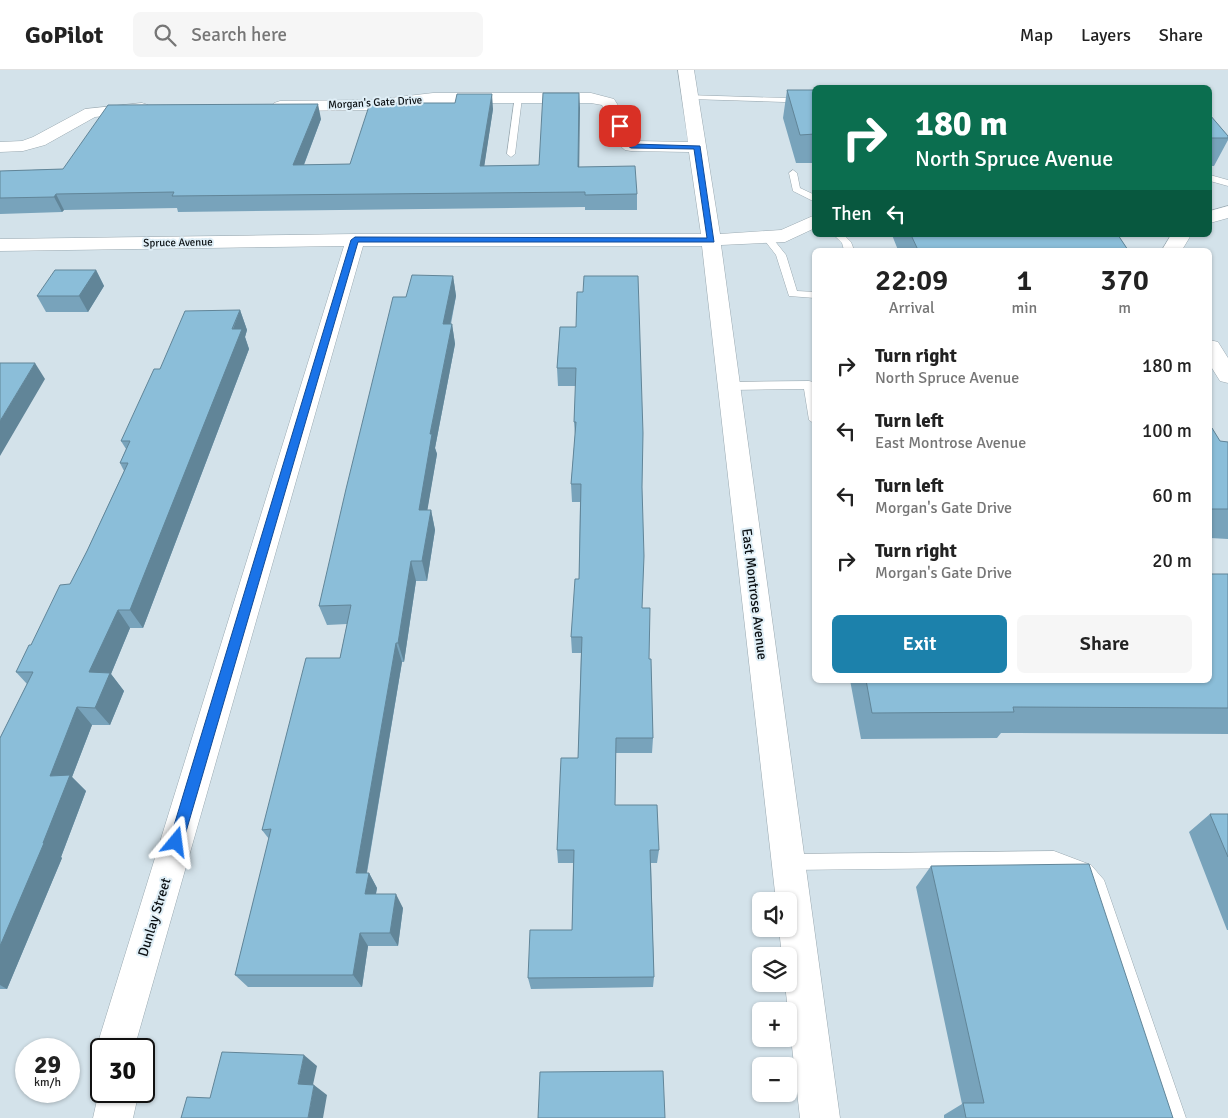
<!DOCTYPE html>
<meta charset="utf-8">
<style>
:root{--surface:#fff;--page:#f6f6f6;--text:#222;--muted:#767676;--line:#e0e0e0;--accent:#1c81ab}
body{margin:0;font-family:Signika,sans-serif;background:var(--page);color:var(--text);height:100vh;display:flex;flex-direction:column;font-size:19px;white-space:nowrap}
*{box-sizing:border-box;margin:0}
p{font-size:16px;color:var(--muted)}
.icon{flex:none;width:28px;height:28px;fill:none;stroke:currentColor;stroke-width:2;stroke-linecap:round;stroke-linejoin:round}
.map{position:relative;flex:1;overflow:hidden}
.details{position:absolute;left:812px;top:178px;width:400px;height:435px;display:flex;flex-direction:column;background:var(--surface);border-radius:8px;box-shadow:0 1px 4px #0004}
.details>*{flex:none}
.guide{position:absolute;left:812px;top:15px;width:400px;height:152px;border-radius:8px;box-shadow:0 1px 4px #0004;background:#0b6e4f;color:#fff;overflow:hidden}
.tools{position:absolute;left:752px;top:822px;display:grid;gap:10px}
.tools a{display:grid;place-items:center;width:45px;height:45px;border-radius:8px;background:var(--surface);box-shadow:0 1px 4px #0004;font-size:25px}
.speed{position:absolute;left:15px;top:968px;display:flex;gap:10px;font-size:25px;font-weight:700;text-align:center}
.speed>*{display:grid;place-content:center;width:65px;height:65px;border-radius:50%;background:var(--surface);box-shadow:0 1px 4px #0004;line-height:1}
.speed small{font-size:12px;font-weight:400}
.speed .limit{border:2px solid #111;border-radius:8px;background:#fff;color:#111}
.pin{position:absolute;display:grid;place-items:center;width:42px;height:42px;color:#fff;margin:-21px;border-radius:10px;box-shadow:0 2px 8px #0006}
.me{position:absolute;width:55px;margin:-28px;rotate:16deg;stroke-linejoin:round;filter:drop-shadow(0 0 4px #0008)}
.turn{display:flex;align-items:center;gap:18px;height:105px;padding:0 20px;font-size:22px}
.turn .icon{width:65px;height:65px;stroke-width:2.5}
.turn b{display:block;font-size:35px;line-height:42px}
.then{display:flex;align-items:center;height:48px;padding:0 20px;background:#0003;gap:10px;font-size:19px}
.eta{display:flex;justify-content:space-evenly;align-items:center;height:85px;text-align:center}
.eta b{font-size:30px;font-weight:600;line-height:35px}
.cta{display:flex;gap:10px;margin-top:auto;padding:10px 20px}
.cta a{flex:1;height:58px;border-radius:8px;background:var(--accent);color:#fff;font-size:20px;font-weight:600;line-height:58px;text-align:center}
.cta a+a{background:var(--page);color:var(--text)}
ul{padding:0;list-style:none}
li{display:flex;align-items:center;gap:15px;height:65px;padding:0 20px}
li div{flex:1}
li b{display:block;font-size:19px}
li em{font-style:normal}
header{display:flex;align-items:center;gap:30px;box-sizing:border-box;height:70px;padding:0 25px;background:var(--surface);border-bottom:1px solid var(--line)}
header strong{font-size:24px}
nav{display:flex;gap:28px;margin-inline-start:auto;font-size:18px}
.search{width:350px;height:45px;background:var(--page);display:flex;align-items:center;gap:12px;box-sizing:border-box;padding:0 18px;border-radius:8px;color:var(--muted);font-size:19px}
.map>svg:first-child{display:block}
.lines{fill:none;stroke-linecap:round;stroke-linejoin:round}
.lane-casing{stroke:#9aa9b1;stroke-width:1}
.street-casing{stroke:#9aa9b1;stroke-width:1}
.lane{fill:#fff;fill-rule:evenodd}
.street{fill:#fff;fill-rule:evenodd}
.wall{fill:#78a3bb}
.shaded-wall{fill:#618598}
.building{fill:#8bbed9;stroke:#618598}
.route{fill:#1a73e8;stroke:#114b97}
.labels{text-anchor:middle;stroke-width:4;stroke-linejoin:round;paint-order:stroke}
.far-street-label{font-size:11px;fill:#0b1013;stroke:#e0eff7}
.street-label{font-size:14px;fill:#0b1013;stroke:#e0eff7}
</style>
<header>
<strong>GoPilot</strong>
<div class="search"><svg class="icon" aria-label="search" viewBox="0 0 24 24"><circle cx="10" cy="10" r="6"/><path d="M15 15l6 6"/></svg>Search here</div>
<nav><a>Map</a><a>Layers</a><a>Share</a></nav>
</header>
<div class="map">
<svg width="1228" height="1048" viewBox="0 0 1228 1048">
<rect width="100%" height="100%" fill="#d3e2ea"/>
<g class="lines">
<!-- lane casing -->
<g class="lane-casing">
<path id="lane" d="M687 25 815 29V33L690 29 686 27Z
M515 26 522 28 515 84 511 87 507 84Z
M793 100 797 103 800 118 815 125V132L793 121 789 103Z
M1210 105 1228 110V116L1210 111Z
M767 164 770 165 786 185 797 221 815 222V228L789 226 776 185 762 167Z
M834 165H844L851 172 854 180H844L842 173Z
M809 311 813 312 815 317V354L809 350 804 319 729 320 723 316 729 312Z
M1054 781 1091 795 1104 810 1186 1048H1166L1091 821 1079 807 1054 797 788 800 782 798 780 792 782 786 788 784Z"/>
</g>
<!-- street casing -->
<g class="street-casing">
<path id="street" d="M678 0H694L720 164 781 160 815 145V158L785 172 721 175 840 1048H800L785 914H789V886H782L779 859H789V831H776L702 176H363L134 979H101V992L96 979 344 176 0 181V169L355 164H701L689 82 631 81 625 80 612 69 609 49 602 35 591 33H433L373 40 280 41 274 39 272 36 274 33 280 31 373 30 433 23H591L614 29 624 45 628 67 635 71 688 72Z
M142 33 148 35 150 38 148 41 95 47 45 75 23 81 0 82V72L22 71 33 67 85 39Z
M1228 136V148L1210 153V141Z
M1171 165H1191L1182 180H1162Z
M1210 270 1218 272 1228 288V313L1220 311 1210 295Z
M100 1007 101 1021H134L137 1030 133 1048H93L97 1030 94 1021Z"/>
</g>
<!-- lane -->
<use href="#lane" class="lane"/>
<!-- street -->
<use href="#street" class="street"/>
</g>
<!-- wall -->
<path class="wall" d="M787 20H815V93H796L783 48Z
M579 23V97L637 124V140H585V137L178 142 177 138 64 140 62 142 0 144V101L63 99 321 49 304 95 350 94 493 39 484 96 539 95Z
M1210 45 1228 66V70L1214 96H1210Z
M892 165H1118L1128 180H898Z
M96 200 104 216 88 242H46L37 226Z
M453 206 456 226 451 254H452L455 274 435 378 437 384 427 440H431L435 460 427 511H416L404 592H402L367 803H369L377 818 376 824 403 838 398 876H368L362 917H248L235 905 269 769 262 760 340 588 347 554 327 555 319 536 406 227Z
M240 240 247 260 245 267 249 279 143 558H130L111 604 124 621 110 655H92L72 707 86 721 61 787 62 788 7 919H0V668L27 614 16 602 31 575 70 514 87 481 124 401 120 393 126 379 121 371 160 299Z
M560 257 642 417V538L649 589 653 668 652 683H616L615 735 659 780 657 793H651L654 907 653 917 531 919 528 908 572 860 573 793H558L557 780 578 688 581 583H572L571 567 579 509 580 432H572L571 414 575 365 574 352 576 316H558L557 298Z
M1210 358 1220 371 1228 372V469L1210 468Z
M1228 504V664L1001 663 997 668 861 669 850 610H1210Z
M1210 744H1228V860H1227L1189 762Z
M931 796 1173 1048H944V1045L962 1034 916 817Z"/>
<!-- shaded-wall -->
<path class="shaded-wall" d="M579 23 580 38 579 113 578 97Z
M492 24 493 39 482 111 480 96Z
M318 34 321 49 298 110 293 95Z
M56 124 64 140 62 142 54 127Z
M96 200 104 216 88 242 79 226Z
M453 206 456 226 446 274 443 254Z
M240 240 247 260 245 267 249 279 143 558 130 540Z
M452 254 455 274 435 378 437 384 424 460 419 440 430 364Z
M35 293 45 309 0 386V351Z
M431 440 435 460 427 511 422 491Z
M411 491 416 511 404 592 398 573Z
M118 540 130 558 111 604 124 621 110 655 95 638 89 602Z
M396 573 402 592 364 818 356 803Z
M77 637 92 655 72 707 86 721 61 787 62 788 7 919 0 915V876L43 773 50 706Z
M369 803 377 818 373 838 365 824Z
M396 824 403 838 398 876 390 863Z
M360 863 368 876 362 917 353 905Z
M304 985 317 996 311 1024 298 1014Z
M314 1015 327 1025 323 1048H308Z"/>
<!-- building -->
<path class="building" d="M787 20H815V64L800 65Z
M543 23H579L578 97 635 96 637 124 585 125V122L172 126 174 122 56 124 54 127 0 128V101L63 99 108 35 318 34 293 95 350 94 370 33H455L457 24H492L480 96 539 95Z
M1210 45 1228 66V68H1210Z
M911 165H1118L1128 180H918Z
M55 200H96L79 226H37Z
M412 205 453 206 443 254H452L430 364H432L419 440H431L422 491H411L398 573H396L356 803H369L365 824H396L390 863H360L353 905H235L271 759 262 760 306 588H340L351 535 319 536 346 419 393 227H406Z
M584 206H638L643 363 642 417 644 486 642 538H650L649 589H651L653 668H616L615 735H657L659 780H650L654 907 528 908 530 860H572L574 780H557L561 688H578L582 567H571L575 509H579L581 414H571L576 352H574L576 298H557L560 257H576L577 222H583Z
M240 240 232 259H242L130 540H118L89 602 110 603 95 638 77 637 50 706 70 705 43 773H44L0 876V668L33 602H16L29 575H31L60 515 70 514 87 481 128 393H120L130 371H121L154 299H160L185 241Z
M0 293H35L0 351Z
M1210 358H1212L1220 371 1228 372V439H1210Z
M1210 504H1228V638L1013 637 1014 642 872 643 866 610H1210Z
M1210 744H1228V787Z
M1089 794 1173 1048H966L963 1033H984L931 796Z
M222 982 304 985 298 1014 314 1015 308 1048H181L187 1027 210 1028Z
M663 1001 665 1048H538L540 1002Z"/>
<!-- route -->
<path class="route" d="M617 55H622L624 68 632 74 700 76 714 172H358L183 772 181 776 176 778 171 776 169 772 351 170 355 167 707 168 694 79 631 78 617 69Z"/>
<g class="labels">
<!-- far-street labels -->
<g class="far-street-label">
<text transform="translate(375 32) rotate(-3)" y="4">Morgan's Gate Drive</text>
<text transform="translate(178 172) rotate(-1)" y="4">Spruce Avenue</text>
</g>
<!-- street labels -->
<g class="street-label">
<text transform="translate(755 524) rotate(83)" y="5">East Montrose Avenue</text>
<text transform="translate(154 847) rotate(-73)" y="5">Dunlay Street</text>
</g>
</g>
</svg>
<div class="tools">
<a><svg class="icon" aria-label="sound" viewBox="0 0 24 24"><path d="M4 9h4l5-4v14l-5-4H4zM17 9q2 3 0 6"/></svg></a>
<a><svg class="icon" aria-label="layers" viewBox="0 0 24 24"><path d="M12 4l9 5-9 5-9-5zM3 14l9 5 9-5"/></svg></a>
<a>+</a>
<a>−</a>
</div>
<div class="speed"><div>29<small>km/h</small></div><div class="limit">30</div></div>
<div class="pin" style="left:620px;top:56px;background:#d93025"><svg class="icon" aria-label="arrive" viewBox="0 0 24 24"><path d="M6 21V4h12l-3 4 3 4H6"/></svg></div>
<svg class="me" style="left:176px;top:772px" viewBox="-20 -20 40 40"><path d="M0-17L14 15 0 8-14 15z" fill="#1a73e8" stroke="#fff" stroke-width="4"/></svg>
<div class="guide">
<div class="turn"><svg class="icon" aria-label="right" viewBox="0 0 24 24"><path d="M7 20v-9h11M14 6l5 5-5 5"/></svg><div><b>180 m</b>North Spruce Avenue</div></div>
<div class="then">Then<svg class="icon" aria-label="left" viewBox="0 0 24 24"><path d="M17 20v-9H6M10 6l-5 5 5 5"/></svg></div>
</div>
<section class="details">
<div class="eta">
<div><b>22:09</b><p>Arrival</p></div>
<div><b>1</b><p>min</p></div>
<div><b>370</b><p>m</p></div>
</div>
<ul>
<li><svg class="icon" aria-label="right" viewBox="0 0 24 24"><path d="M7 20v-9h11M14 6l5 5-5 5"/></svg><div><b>Turn right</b><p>North Spruce Avenue</p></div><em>180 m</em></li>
<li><svg class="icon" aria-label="left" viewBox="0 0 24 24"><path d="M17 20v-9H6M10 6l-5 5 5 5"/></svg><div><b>Turn left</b><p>East Montrose Avenue</p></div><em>100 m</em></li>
<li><svg class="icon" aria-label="left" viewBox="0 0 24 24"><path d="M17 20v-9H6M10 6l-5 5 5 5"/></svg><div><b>Turn left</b><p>Morgan's Gate Drive</p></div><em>60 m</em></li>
<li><svg class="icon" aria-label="right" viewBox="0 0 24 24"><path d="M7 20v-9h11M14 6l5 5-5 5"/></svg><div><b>Turn right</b><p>Morgan's Gate Drive</p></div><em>20 m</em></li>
</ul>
<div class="cta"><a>Exit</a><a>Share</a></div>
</section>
</div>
